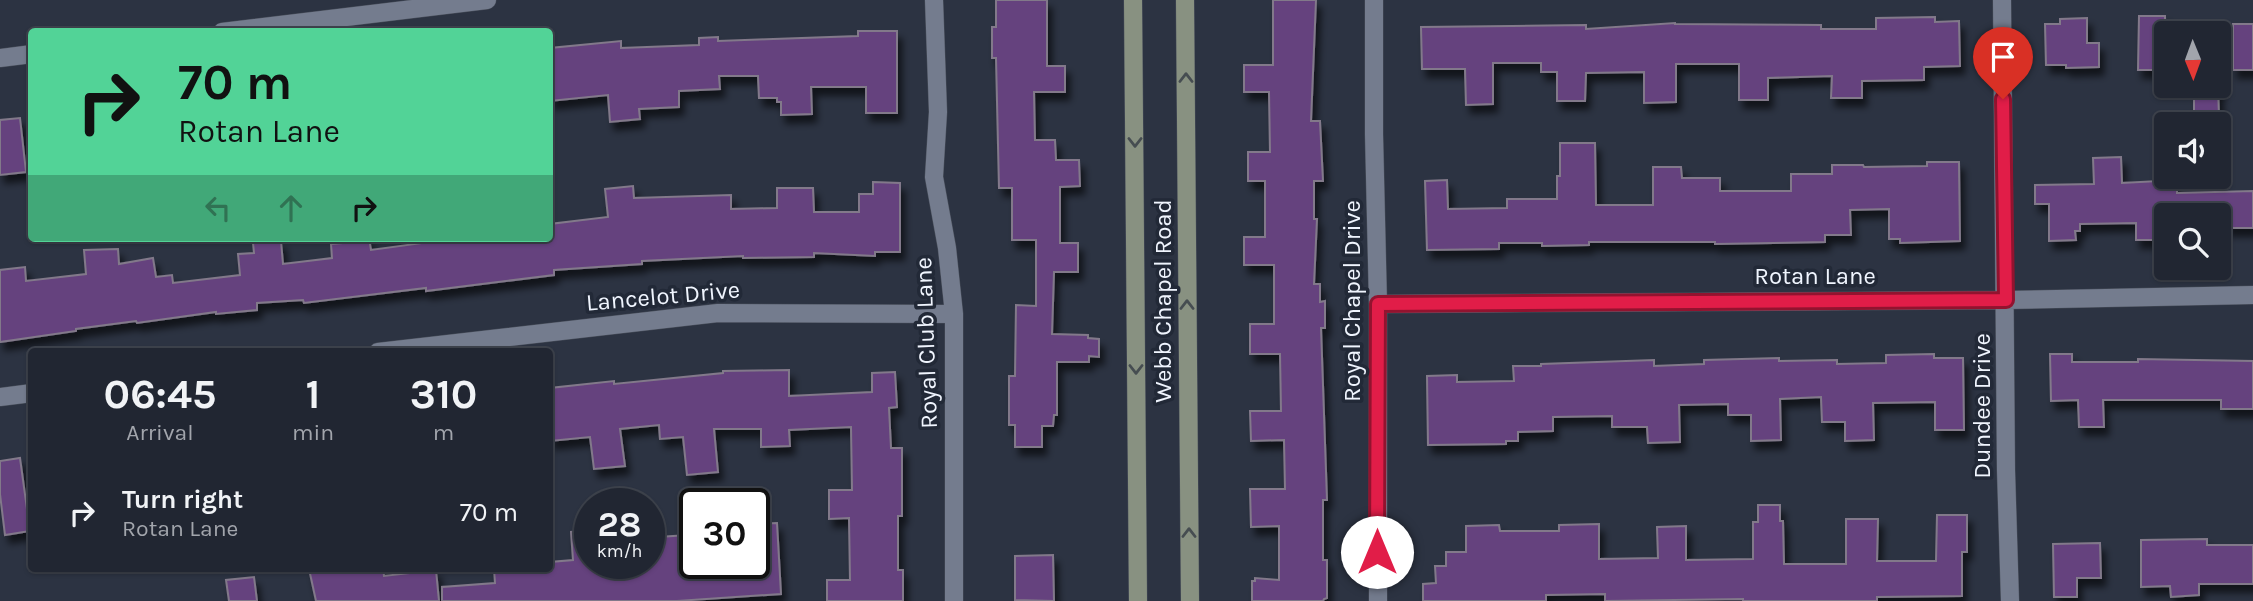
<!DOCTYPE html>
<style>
:root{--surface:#212632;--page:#2d323e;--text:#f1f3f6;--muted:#a2a5ac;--line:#3e434d}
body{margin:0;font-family:Karla,sans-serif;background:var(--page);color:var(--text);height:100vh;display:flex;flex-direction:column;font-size:26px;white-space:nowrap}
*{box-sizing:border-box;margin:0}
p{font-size:23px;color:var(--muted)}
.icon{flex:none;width:38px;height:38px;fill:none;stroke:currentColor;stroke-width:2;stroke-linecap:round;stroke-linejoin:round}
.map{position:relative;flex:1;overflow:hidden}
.details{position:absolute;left:28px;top:348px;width:525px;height:224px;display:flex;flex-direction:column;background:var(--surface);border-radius:7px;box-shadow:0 2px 5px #0004,0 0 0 2px var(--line)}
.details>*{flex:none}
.top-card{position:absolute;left:28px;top:28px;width:525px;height:214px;border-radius:7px;box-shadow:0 2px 5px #0004,0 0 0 2px var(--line);background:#52d397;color:#111;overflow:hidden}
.needle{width:46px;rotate:179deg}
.tools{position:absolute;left:2154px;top:21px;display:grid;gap:14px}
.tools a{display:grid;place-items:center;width:77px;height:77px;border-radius:7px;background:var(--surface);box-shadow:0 2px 5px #0004,0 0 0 2px var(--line);font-size:35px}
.speed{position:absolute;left:574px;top:488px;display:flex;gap:14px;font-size:35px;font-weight:700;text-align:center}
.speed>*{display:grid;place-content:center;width:91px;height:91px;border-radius:50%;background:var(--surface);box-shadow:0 2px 5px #0004,0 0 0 2px var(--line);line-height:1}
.speed small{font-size:18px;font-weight:400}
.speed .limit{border:4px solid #111;border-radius:10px;background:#fff;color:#111}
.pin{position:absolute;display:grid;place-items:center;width:60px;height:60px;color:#fff;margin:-72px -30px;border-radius:50% 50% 50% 0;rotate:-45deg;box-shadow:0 0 7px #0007}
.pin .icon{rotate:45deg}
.me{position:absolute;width:77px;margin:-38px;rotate:0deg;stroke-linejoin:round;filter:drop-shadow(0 0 5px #0008)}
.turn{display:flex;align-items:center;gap:24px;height:147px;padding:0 35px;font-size:32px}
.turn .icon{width:91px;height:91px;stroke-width:2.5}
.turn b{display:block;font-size:49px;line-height:60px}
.lanes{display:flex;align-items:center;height:66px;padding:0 35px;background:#0003;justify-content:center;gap:35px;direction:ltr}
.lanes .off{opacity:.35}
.eta{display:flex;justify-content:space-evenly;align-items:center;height:119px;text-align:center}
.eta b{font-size:42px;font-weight:700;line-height:49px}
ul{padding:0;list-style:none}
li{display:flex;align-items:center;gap:21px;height:91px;padding:0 35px}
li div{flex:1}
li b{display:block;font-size:26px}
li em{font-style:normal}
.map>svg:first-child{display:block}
.building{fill:#65427e;stroke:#82798a;stroke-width:2;filter:url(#shadow)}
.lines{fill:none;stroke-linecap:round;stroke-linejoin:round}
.street-casing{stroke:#494f5b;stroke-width:19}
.secondary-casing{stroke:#494f5b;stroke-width:19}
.street{stroke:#747c8e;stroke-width:18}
.secondary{stroke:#889181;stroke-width:18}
.oneway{stroke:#464d51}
.route-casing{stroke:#92132f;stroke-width:18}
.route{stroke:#e11d48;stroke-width:12}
.labels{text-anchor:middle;stroke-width:7;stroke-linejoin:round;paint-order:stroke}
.street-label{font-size:24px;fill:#f0f5fe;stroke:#222937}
</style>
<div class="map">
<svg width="2253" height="601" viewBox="0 0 2253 601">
<defs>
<filter id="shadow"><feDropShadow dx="4.5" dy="8" stdDeviation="3.5" flood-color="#0009"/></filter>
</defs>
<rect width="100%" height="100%" fill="#2c3342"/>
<!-- building -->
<path class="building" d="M996 0H1047V66H1065V92H1034L1035 140H1055L1056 160H1079L1080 186 1060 187V243H1078V272H1054L1052 334 1088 335V338L1099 339V357L1089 356V362H1057V415H1054L1053 426H1042V447H1015V425H1009V376H1015L1016 305 1036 306V240H1012V188H999L996 58H992V27H996Z
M1273 0H1316L1311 121H1320L1323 181H1314V219H1317L1314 284H1320V302L1325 301V328H1321L1327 500H1323V560H1327V598L1324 599 1323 601H1252V581H1255V578L1279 580V526L1251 527 1250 489H1285L1284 440 1251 441 1250 411H1281L1280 354H1250V324H1274V265H1244V237H1265V181H1248V152H1270L1269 92H1244V65H1273Z
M2139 16H2165L2166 70H2138Z
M1935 17V22L1959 21 1960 66 1924 67V80L1862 81V98H1831L1832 76 1768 78V100H1739V64H1676V102L1644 103V72L1586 73 1585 101H1557V72H1541V63H1493V104L1466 105 1465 69H1422L1421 27 1586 25V29L1675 23V24L1821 25V29H1876V18Z
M2087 18V43H2099V67L2066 68V65H2046L2045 24H2060V19Z
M2233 24H2253V70H2233Z
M858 31H897V113H866V87H811L812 114 781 115V102H777V98H759L758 76H719L720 89 679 91V107L639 109 640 119 610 122 608 95 550 101V48L621 41V48L699 45V38L718 37V41L858 36Z
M2194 86H2218L2219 117H2194Z
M20 118 26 172 0 175V120Z
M1560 143H1595L1596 205H1653V167H1681L1682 178H1720V191H1791V174H1832V165H1863L1864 167 1927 166V162H1959L1960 241 1900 243V239H1889V209L1850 210 1851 235H1825V242L1715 244V242H1589V245L1542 246V243H1499V249L1427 250 1425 181 1447 180 1448 209 1507 208V199H1557V176H1560Z
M2121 157 2122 183 2177 180V193L2253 191V228H2226V215H2166V230H2164V240H2136V223L2080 224V231H2075L2076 240 2049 241V204H2035V185L2094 184 2093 158Z
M873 182 900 183V252H875V256L814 253V257L743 258V256L642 261V264L554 270V275L426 291V288L304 303 303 300 257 303V310L216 314V312L137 323 136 321 76 329V331L0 342V270L25 267 26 281 86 274 84 250 118 249 119 264 153 258 156 277 172 275 173 283 240 275 238 254 254 253 253 243 281 241 283 264 332 258 331 244 342 243V238H369L371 250 430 242V238H550V224L608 217 605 189 633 186 634 198 731 195V209L777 208V188H813L814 212H859V194H873Z
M1934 354V358H1963L1964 430H1935V402L1873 403 1874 440 1845 441V422H1822L1821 397 1780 399 1781 440 1751 441V415H1728V404L1679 405 1680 442 1648 443 1647 427H1612V416L1553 417V431L1518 432V441H1506V444L1428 445 1427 376 1457 375V382L1514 381 1513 366H1541V364L1654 360V366L1704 364V360L1779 358V361L1837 360V364L1886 363V355Z
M2050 354H2072V362H2138V359L2253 361V409H2221V400H2103L2104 427H2079L2078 400 2051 401Z
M789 370V396L872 392V373L895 372 897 407 889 408 891 448H902V516H898V570H903V601H827V580H850L849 518 829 519V490H852L851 427 789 430 790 446 761 447V429H714L718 472 687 475 683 437 660 439 659 425 620 429 625 466 594 469 590 437 550 441V388L614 381V384L723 373V371Z
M20 458 30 531 5 535 0 494V461Z
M1758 505H1780V521H1783L1784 564H1846V519H1878L1877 561H1936L1937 515H1967V552H1962V596L1877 597V601H1743V599L1605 601V594L1546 595V601H1423V584L1436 583 1435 566H1446V552H1466V526L1499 525 1500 531H1559V525L1599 524V559L1658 558 1657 527 1686 526V560L1753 559V522H1758Z
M777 523 781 594 677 601H442V587L495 583 494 569H550V562L573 560 571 532 590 530V564H649V550L660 549 659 537 687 535 689 564H754V524Z
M2207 539V545H2253V584H2199V595L2171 597 2170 586 2141 587V540Z
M2100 543 2101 578H2077V597H2054L2053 544Z
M1053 555 1054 601 1015 600V556Z
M309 569H383L384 576 436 570 439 601H316Z
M254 577 257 601H229L226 580Z"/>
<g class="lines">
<!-- street casing -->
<g class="street-casing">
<path id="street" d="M934 0 938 112 934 177 947 248 954 314V601
M1374 0V134L1378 304V601
M2002 0 2006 470 2010 601
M222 32 487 0
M0 58 32 54
M1378 304 2006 300 2253 295
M378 352 718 313 954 314
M0 397 32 393"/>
</g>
<!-- secondary casing -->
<g class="secondary-casing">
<path id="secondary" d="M1133 0 1138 601
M1185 0 1190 601"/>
</g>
<!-- street -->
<use href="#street" class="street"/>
<!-- secondary -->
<use href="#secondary" class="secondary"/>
</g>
<!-- one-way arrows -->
<defs><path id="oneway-chevron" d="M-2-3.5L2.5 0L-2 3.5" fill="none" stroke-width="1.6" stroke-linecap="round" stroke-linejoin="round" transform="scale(1.75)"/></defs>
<g class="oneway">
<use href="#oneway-chevron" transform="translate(1186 78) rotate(-90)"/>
<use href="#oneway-chevron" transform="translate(1135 142) rotate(90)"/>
<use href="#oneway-chevron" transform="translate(1187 305) rotate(-90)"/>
<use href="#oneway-chevron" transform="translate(1136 369) rotate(90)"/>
<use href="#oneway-chevron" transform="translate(1189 533) rotate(-90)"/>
</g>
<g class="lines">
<!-- route casing -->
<g class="route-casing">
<path id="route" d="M1377 552 1378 304 2006 300 2003 99"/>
</g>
<!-- route -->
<use href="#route" class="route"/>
</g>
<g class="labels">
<!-- street labels -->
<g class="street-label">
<text x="1815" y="284">Rotan Lane</text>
<text transform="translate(663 296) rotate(-5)" y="8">Lancelot Drive</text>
<text transform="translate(1163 301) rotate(-90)" y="8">Webb Chapel Road</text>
<text transform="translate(1352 301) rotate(-90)" y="8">Royal Chapel Drive</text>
<text transform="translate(926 343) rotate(-92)" y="8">Royal Club Lane</text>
<text transform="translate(1982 406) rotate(-90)" y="8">Dundee Drive</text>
</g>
</g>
</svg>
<div class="tools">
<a><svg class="needle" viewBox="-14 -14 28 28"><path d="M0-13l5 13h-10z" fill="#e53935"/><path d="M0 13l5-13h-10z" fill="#a2a5ac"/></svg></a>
<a><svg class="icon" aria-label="sound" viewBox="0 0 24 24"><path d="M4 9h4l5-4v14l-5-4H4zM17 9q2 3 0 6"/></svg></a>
<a><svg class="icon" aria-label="search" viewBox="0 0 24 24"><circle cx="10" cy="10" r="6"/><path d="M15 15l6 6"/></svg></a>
</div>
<div class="speed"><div>28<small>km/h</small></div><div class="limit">30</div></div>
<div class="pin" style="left:2003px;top:99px;background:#d93025"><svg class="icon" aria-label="arrive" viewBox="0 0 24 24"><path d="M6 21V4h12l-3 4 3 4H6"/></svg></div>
<svg class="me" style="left:1377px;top:552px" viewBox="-20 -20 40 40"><circle r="19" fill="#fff"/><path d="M0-13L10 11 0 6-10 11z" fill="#e11d48"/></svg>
<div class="top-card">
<div class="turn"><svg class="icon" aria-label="right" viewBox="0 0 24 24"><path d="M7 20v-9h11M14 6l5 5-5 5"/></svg><div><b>70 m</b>Rotan Lane</div></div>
<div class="lanes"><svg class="icon off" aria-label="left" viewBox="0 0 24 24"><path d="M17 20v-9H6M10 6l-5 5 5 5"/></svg><svg class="icon off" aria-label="ahead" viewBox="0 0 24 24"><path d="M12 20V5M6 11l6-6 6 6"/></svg><svg class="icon" aria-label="right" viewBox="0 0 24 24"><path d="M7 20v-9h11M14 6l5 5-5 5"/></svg></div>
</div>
<section class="details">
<div class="eta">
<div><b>06:45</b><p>Arrival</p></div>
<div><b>1</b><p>min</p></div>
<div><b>310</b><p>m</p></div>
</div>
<ul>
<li><svg class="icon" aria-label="right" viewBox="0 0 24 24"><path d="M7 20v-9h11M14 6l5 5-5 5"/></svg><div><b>Turn right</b><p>Rotan Lane</p></div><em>70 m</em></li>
</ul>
</section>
</div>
